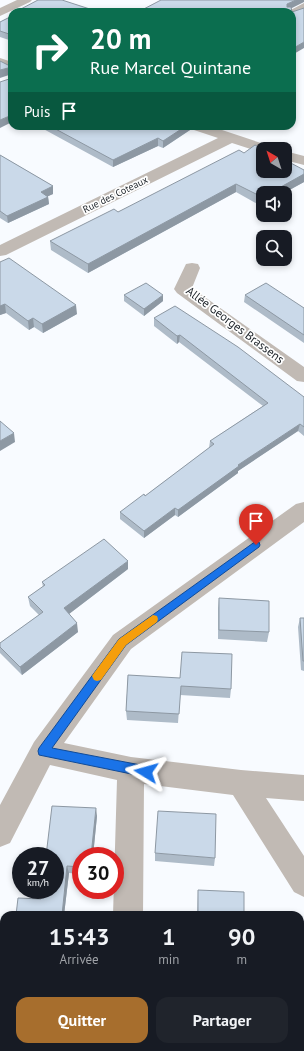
<!DOCTYPE html>
<html lang="fr">
<meta charset="utf-8">
<style>
:root{--surface:#171b24;--page:#20242c;--text:#f1f3f6;--muted:#9ea1a6;--accent:#a76e2d}
body{margin:0;font-family:"PT Sans",sans-serif;background:var(--page);color:var(--text);height:100vh;display:flex;flex-direction:column;font-size:15px;white-space:nowrap}
*{box-sizing:border-box;margin:0}
p{font-size:13px;color:var(--muted)}
.icon{flex:none;width:22px;height:22px;fill:none;stroke:currentColor;stroke-width:2;stroke-linecap:round;stroke-linejoin:round}
.map{position:relative;flex:1;overflow:hidden}
.details{position:absolute;left:0px;top:911px;width:304px;height:140px;display:flex;flex-direction:column;background:var(--surface);border-radius:12px 12px 0 0;box-shadow:0 2px 6px #0003}
.details>*{flex:none}
.guide{position:absolute;left:8px;top:8px;width:288px;height:122px;border-radius:12px;box-shadow:0 2px 6px #0003;background:#0b6e4f;color:#fff;overflow:hidden}
.needle{width:26px;rotate:321deg}
.tools{position:absolute;left:256px;top:142px;display:grid;gap:8px}
.tools a{display:grid;place-items:center;width:36px;height:36px;border-radius:8px;background:var(--surface);box-shadow:0 2px 6px #0003;font-size:20px}
.speed{position:absolute;left:12px;top:847px;display:flex;gap:8px;font-size:20px;font-weight:700;text-align:center}
.speed>*{display:grid;place-content:center;width:52px;height:52px;border-radius:50%;background:var(--surface);box-shadow:0 2px 6px #0003;line-height:1}
.speed small{font-size:10px;font-weight:400}
.speed .limit{border:6px solid #d22;background:#fff;color:#111}
.pin{position:absolute;display:grid;place-items:center;width:34px;height:34px;color:#fff;margin:-41px -17px;border-radius:50% 50% 50% 0;rotate:-45deg;box-shadow:0 0 4px #0007}
.pin .icon{rotate:45deg}
.me{position:absolute;width:44px;margin:-22px;rotate:278deg;stroke-linejoin:round;filter:drop-shadow(0 0 3px #0008)}
.turn{display:flex;align-items:center;gap:14px;height:84px;padding:0 16px;font-size:18px}
.turn .icon{width:52px;height:52px;stroke-width:2.5}
.turn b{display:block;font-size:28px;line-height:34px}
.then{display:flex;align-items:center;height:38px;padding:0 16px;background:#0003;gap:8px;font-size:15px}
.eta{display:flex;justify-content:space-evenly;align-items:center;height:68px;text-align:center}
.eta b{font-size:24px;font-weight:700;line-height:28px}
.action{display:flex;gap:8px;margin-top:auto;padding:8px 16px}
.action a{flex:1;height:46px;border-radius:12px;background:var(--accent);color:#fff;font-size:16px;font-weight:700;line-height:46px;text-align:center}
.action a+a{background:var(--page);color:var(--text)}
.map>svg:first-child{display:block}
.lines{fill:none;stroke-linecap:round;stroke-linejoin:round}
.minor{fill:#c1bab4;fill-rule:evenodd}
.wall{fill:#aebbc8}
.shaded-wall{fill:#8d98a3}
.building{fill:#cad9e9;stroke:#8d98a3}
.route{fill:#1a73e8;stroke:#114b97}
.slow{fill:#f59e0b}
.labels{text-anchor:middle;stroke-width:3.5;stroke-linejoin:round;paint-order:stroke}
.far-street-label{font-size:10px;fill:#1d2329;stroke:#fff}
.street-label{font-size:12px;fill:#1d2329;stroke:#fff}
</style>
<div class="map">
<svg width="304" height="1051" viewBox="0 0 304 1051">
<rect width="100%" height="100%" fill="#f8fbff"/>
<g class="lines">
<!-- minor -->
<path class="minor" d="M17 0H32L30 2 0 16V8Z
M304 3V12L292 18V12H287Z
M0 58 12 62V70L0 66Z
M189 126H210L270 146 272 149H263V153L232 143 6 255 0 256V245L218 138 191 129Z
M285 151 304 156V165L285 160Z
M192 263 198 264 200 268 192 288 304 367V382L297 381 177 293 174 289 186 264Z
M304 502V522L131 649 64 743 131 757 241 770 304 775V801L266 798 304 856V897L294 892 233 795 144 784 143 915H113L117 780 50 765 10 843 0 847V805L34 742 113 635 296 504Z"/>
</g>
<!-- wall -->
<path class="wall" d="M12 16V41L0 37V22Z
M38 126H190V130L163 148 158 146 113 167Z
M244 153 304 170V182L284 193H263L261 206 236 192 88 273 51 250 50 241 118 212Z
M0 155 53 186V194L48 196 49 204 8 223 0 218Z
M0 262 77 314 43 333 34 327 29 330 6 313 0 315Z
M124 295 163 301 144 316 124 301Z
M245 295 304 308V343L244 302Z
M154 318 304 397V436L298 431 238 471V473L178 517 175 515 144 538 120 519V512L145 496 209 448 210 441 263 406 179 342 177 344 154 326Z
M128 569 69 614 78 632 22 675 0 653V643L39 615 30 606 28 597 43 587 42 582Z
M219 598 269 632 267 642 218 639V608Z
M300 618H304V671L301 670 298 627Z
M128 675 231 689 230 698 180 695 178 723 127 720 126 711Z
M97 816 93 856H81V874L69 873 64 915H16L41 899Z
M155 853 215 858 214 866 155 861Z
M198 890 244 915H197Z
M53 1047H248V1051H165L121 1047V1051H52Z"/>
<!-- shaded-wall -->
<path class="shaded-wall" d="M296 0H304V2L286 11 287 4Z
M304 42V48L292 55V49Z
M12 67V74L0 78V70Z
M12 115V122L0 128V120Z
M186 126H190V130L163 148V141Z
M158 138V146L113 167V160Z
M304 174V182L284 193H270Z
M236 184V192L88 273V264Z
M53 186V194L42 199 41 192Z
M48 197 49 204 8 223 7 216Z
M262 197H263V205L261 206Z
M163 295V301L144 316V309Z
M5 304 6 313 0 315V306Z
M76 305 77 314 43 333 42 324Z
M33 318 34 327 29 330 28 321Z
M180 335 179 342 177 344V336Z
M300 424 298 431 238 471V473L178 517V510L238 465Z
M14 433 15 442 0 451V441Z
M175 508V515L144 538V531Z
M128 561V569L65 617 64 608Z
M77 623 78 632 22 675 20 667Z
M96 808 97 816 93 856H91Z
M67 866 69 873 64 915H62Z"/>
<!-- building -->
<path class="building" d="M38 0H62L99 12H20L23 11 19 10Z
M161 0H296L287 4V7H291L292 12H138Z
M304 8V42L292 49V12Z
M12 16V35L0 31V22Z
M0 61 12 67 0 70Z
M12 78V115L0 120V82Z
M50 126H186L163 141 158 138 113 160Z
M255 145 263 149V171H285V160L304 170V174L270 193H263V197H262L236 184 88 264 50 241 114 209 118 212 239 150 244 153Z
M0 155 53 186 41 192 48 197 7 216 0 211Z
M9 258 76 305 42 324 33 318 28 321 5 304 0 306V262Z
M146 283 163 295 144 309 124 295Z
M266 283 304 308V335L245 295Z
M175 306 238 347 304 397V427L300 424 238 465 239 466 178 510 175 508 144 531 120 512 144 494 145 496 214 444 210 441 268 403 180 335 177 336 154 318Z
M0 421 14 433 0 441Z
M104 539 128 561 64 608 77 623 20 667 0 647V643L43 612 28 597 45 585 42 582Z
M219 598 269 601V632L219 630Z
M300 618H304V661H303Z
M182 652 232 654 231 689 181 686 179 714 126 711 128 675 180 678Z
M52 806 96 808 91 856H81V867L67 866 62 915H16L18 898 41 899 42 890H55V856H46Z
M158 811 216 814 215 858 155 853Z
M198 890 244 892V915H198Z
M53 1047H120V1051H52Z
M169 1047H248V1051H213Z"/>
<!-- route -->
<path class="route" d="M256 541 259 542 260 545 259 547 126 645 52 748 146 766 150 768 152 772 150 775 146 777 39 755 38 751 39 748 119 639Z"/>
<!-- slow -->
<path class="slow" d="M153 615 157 616 158 619 157 622 126 645 101 680 97 681 94 680 92 676 94 673 119 639Z"/>
<g class="labels">
<!-- far-street labels -->
<g class="far-street-label">
<text transform="translate(115 194) rotate(-26)" y="4">Rue des Coteaux</text>
</g>
<!-- street labels -->
<g class="street-label">
<text transform="translate(235 325) rotate(37)" y="4">Allée Georges Brassens</text>
</g>
</g>
</svg>
<div class="tools">
<a><svg class="needle" viewBox="-14 -14 28 28"><path d="M0-13l5 13h-10z" fill="#e53935"/><path d="M0 13l5-13h-10z" fill="#9ea1a6"/></svg></a>
<a><svg class="icon" aria-label="sound" viewBox="0 0 24 24"><path d="M4 9h4l5-4v14l-5-4H4zM17 9q2 3 0 6"/></svg></a>
<a><svg class="icon" aria-label="search" viewBox="0 0 24 24"><circle cx="10" cy="10" r="6"/><path d="M15 15l6 6"/></svg></a>
</div>
<div class="speed"><div>27<small>km/h</small></div><div class="limit">30</div></div>
<div class="pin" style="left:256px;top:545px;background:#d93025"><svg class="icon" aria-label="arrive" viewBox="0 0 24 24"><path d="M6 21V4h12l-3 4 3 4H6"/></svg></div>
<svg class="me" style="left:146px;top:772px" viewBox="-20 -20 40 40"><path d="M0-17L14 15 0 8-14 15z" fill="#1a73e8" stroke="#fff" stroke-width="4"/></svg>
<div class="guide">
<div class="turn"><svg class="icon" aria-label="right" viewBox="0 0 24 24"><path d="M7 20v-9h11M14 6l5 5-5 5"/></svg><div><b>20 m</b>Rue Marcel Quintane</div></div>
<div class="then">Puis<svg class="icon" aria-label="arrive" viewBox="0 0 24 24"><path d="M6 21V4h12l-3 4 3 4H6"/></svg></div>
</div>
<section class="details">
<div class="eta">
<div><b>15:43</b><p>Arrivée</p></div>
<div><b>1</b><p>min</p></div>
<div><b>90</b><p>m</p></div>
</div>
<div class="action"><a>Quitter</a><a>Partager</a></div>
</section>
</div>
